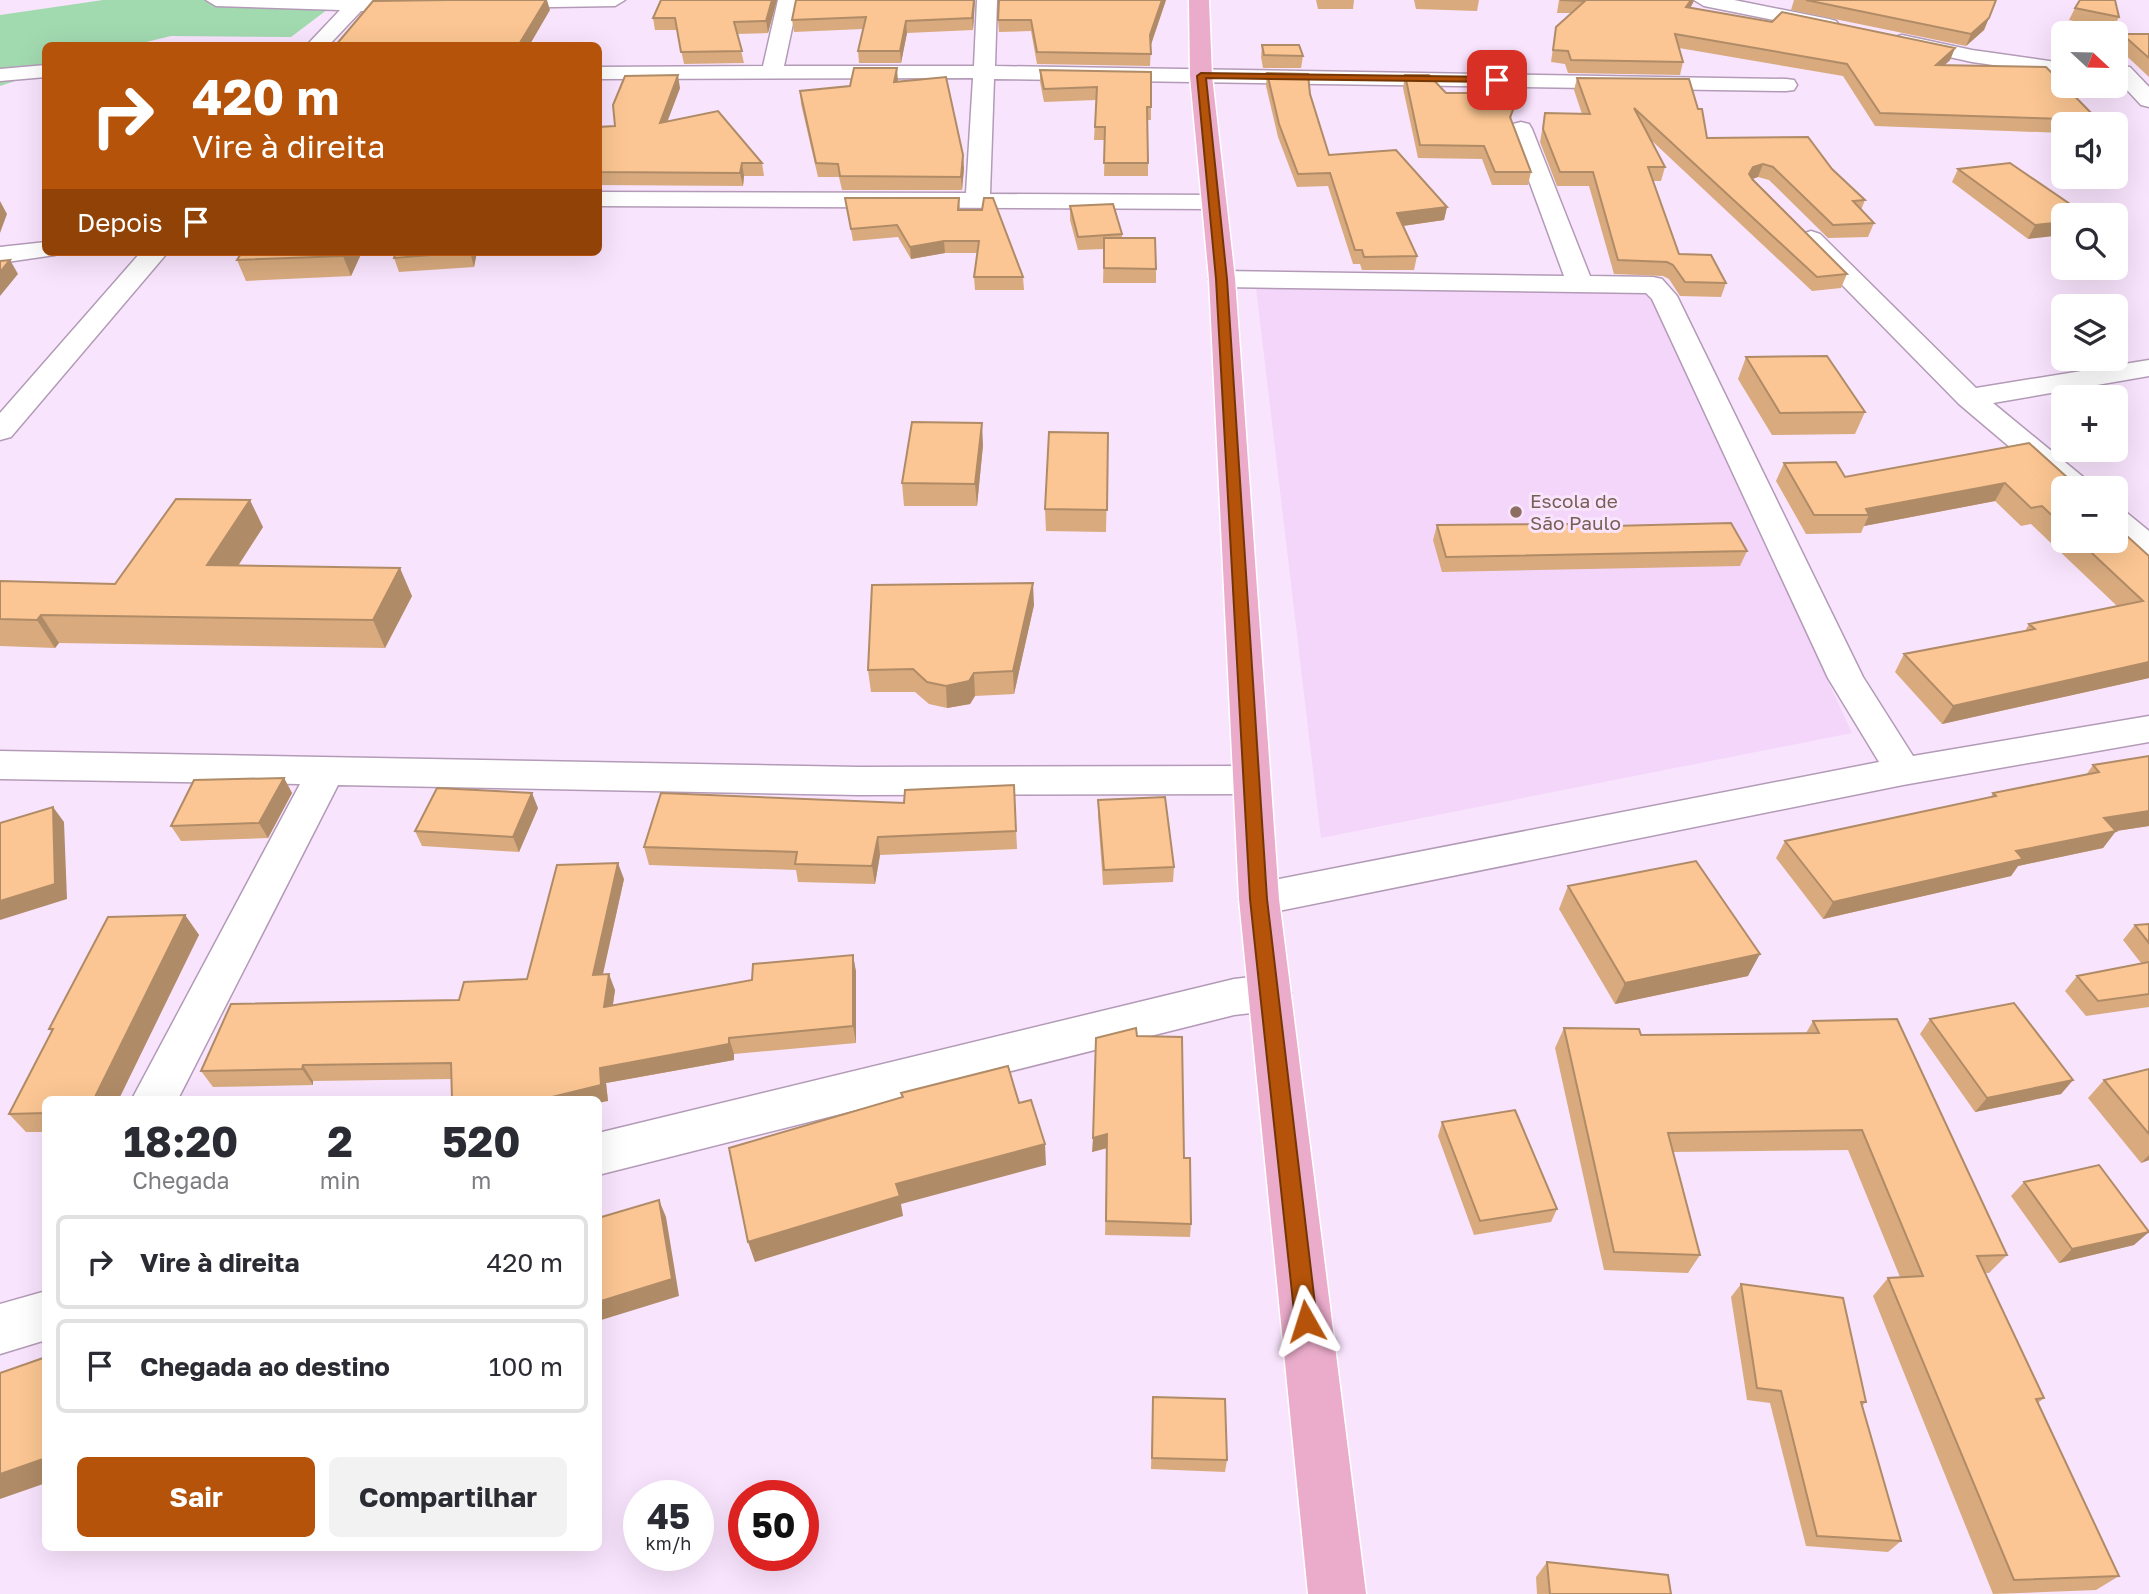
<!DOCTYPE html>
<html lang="pt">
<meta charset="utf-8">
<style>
:root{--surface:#fff;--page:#f2f2f3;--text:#2b2b33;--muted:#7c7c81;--line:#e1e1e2;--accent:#b45309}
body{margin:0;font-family:"Golos Text",sans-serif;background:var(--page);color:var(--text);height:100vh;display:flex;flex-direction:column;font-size:26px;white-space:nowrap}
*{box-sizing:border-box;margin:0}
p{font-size:23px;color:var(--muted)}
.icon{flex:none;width:38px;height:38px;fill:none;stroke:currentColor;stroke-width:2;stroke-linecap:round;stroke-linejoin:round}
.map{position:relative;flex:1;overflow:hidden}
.side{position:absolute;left:42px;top:1096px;width:560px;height:455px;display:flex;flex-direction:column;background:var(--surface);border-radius:10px;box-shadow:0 7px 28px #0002}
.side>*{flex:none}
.top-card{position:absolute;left:42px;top:42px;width:560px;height:214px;border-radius:10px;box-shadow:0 7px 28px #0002;background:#b45309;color:#fff;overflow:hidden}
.needle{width:46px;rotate:112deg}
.tools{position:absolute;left:2051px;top:21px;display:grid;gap:14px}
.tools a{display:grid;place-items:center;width:77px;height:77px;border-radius:10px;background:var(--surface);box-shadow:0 7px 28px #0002;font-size:35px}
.speed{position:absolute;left:623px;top:1480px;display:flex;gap:14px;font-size:35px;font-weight:700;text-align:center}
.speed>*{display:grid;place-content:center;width:91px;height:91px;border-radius:50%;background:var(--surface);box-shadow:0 7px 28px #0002;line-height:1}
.speed small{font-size:18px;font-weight:400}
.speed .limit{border:10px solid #d22;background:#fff;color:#111}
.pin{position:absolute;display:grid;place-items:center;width:60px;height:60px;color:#fff;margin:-30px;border-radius:14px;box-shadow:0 4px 10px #0006}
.me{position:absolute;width:77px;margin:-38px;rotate:354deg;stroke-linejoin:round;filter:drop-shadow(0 0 5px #0008)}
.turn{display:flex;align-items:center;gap:24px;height:147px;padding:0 35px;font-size:32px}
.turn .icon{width:91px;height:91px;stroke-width:2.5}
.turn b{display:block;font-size:49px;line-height:60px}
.then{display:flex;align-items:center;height:66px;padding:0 35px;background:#0003;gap:14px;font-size:26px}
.eta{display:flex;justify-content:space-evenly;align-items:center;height:119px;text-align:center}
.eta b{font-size:42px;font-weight:700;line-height:49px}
.button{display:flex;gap:14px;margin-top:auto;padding:14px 35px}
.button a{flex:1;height:80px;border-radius:10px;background:var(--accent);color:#fff;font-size:28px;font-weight:700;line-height:80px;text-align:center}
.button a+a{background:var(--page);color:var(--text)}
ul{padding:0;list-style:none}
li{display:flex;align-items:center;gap:21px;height:94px;margin:0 14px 10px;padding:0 21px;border:4px solid var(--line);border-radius:10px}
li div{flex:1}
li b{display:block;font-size:26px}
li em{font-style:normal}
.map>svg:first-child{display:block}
.built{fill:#f4d6fa}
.green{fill:#a2dab0}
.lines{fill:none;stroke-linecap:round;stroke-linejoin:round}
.minor-casing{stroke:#b39bb7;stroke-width:3}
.major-casing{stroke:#fff;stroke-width:3}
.minor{fill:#fff;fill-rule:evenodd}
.major{fill:#ebaccb;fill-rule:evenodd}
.wall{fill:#d8aa7e}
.shaded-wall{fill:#b08b67}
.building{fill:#fbc693;stroke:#b08b67;stroke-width:2}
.route{fill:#b45309;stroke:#753606;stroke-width:2}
.education-dot{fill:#8d6e63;stroke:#f9e4fd;stroke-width:2.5}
.labels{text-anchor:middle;stroke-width:6;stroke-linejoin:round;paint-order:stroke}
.education-label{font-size:19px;fill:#785e54;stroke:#f9e4fd;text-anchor:start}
</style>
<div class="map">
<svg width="2149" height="1594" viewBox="0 0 2149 1594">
<rect width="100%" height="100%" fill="#f9e4fd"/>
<!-- built -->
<path class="built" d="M1255 279 1648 292 1852 733 1321 838Z"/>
<!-- green -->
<path class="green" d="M103 0H340L291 37 171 36 134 45 46 46 45 71 0 86V15Z"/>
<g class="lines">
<!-- minor casing -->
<g class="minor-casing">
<path id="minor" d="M206 0H431L434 4 424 10 361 11 328 46H306L340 10 216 6Z
M487 0H625L615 6 495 8 488 6Z
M778 0H798L784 66H974L977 0H997L995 66 1786 79 1794 80 1797 85 1794 90 1786 91 994 79 990 194 1214 195 1223 197 1226 202 1223 207 1214 209 598 206V192L966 193 973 78 598 79V67L763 66Z
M1694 0H1734L1829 19 1836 21 1839 25 1836 29 1829 31 1704 6Z
M1902 35 1972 50 2063 63V75L1972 62 1895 45 1892 41 1895 37Z
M46 65V77L0 81V69Z
M2122 66 2130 67 2149 87V107L2141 105 2116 78V67Z
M1521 122 1529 124 1532 129 1590 276 1653 277 1662 279 1677 296 1863 677 1913 756 2149 716V742L1903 785 1259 915 1245 910 1239 899 1245 888 1259 883 1879 762 1828 678 1652 299 1646 293 1222 287 1213 285 1209 279 1213 273 1222 271 1564 276 1510 129 1513 124Z
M1811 231 1820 234 1976 388 2149 360V376L1993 403 2088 481 2092 488H2063V492L1959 404 1802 244 1798 239 1802 234Z
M46 242V252H57L55 255 0 263V247Z
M141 252H168L11 437 0 440V413Z
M2116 510 2127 513 2149 531V558L2137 555 2116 536Z
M0 751 859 767 1250 766 1263 770 1269 780 1263 790 1250 794 859 795 338 785 178 1099H132L300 784 0 779Z
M1269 975 1284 980 1291 993 1284 1006 1269 1011 1234 1015 598 1175V1133L1234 979Z
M46 1291V1340L0 1354V1304Z"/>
</g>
<!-- major casing -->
<g class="major-casing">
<path id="major" d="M1189 0H1209L1212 76 1235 279 1279 899 1366 1594H1308L1239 899 1209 279 1190 76Z"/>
</g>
<!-- minor -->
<use href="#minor" class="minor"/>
<!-- major -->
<use href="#major" class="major"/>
</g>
<!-- wall -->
<path class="wall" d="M777 0 768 33 737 34 744 63 684 64 677 30H655L653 18Z
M796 0H975L973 30 907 33 901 63H859L858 51 863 29 794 32 792 20Z
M1166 0 1151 45 1150 66 1037 64 1031 31 999 32 998 20Z
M1316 0H1354L1353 9H1318Z
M1414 0H1479L1477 11 1416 9Z
M1559 0H1694L1690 8 1772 22 1955 48 1950 60 1945 65 2098 120 2096 124H2063V133L1875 126 1843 76 1679 48 1683 62 1680 75 1568 73 1565 64 1551 62 1556 27 1572 13H1557Z
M1794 0H1996L1984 30 1966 46 1791 10Z
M2075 8 2119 17 2113 29 2069 20Z
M2122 34H2149V77L2116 46Z
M1262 45 1303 56 1301 68H1263L1261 57Z
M1040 70 1151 72V120H1148V176H1104L1105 140H1094L1096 100 1044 102 1040 82Z
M1267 73 1310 94 1329 155 1447 207 1444 220 1403 226 1417 256 1414 270H1362L1360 264H1353L1328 186 1297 187 1278 137 1266 86Z
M1405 75 1446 93 1513 110 1511 119 1531 172 1528 185H1492L1482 159 1418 158 1403 88Z
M1577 78 1707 138 1832 169 1865 200 1861 210 1874 223 1868 237 1828 238 1769 180 1758 177 1753 179 1847 274 1841 288 1812 291 1651 140 1665 167 1661 181H1652L1679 254 1726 283 1721 297 1680 296 1669 279 1663 276 1614 274 1589 186H1557L1540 142 1545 113 1582 114 1574 90Z
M898 82 964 168 962 190H842L839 177H818L801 104 800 91Z
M680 88 667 121 762 163 764 176H744L743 186 598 185V127L615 126Z
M1958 169 2086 215 2028 239 1952 182Z
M845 198H959L960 210 1023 277 1024 290H975L974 277 977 253H945L911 259 898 237 853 241Z
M1070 206 1122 234V238L1156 269V283H1103L1104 249 1078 250 1070 220Z
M242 252H362L351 276 246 281 237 260Z
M396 252H477L474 267 399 272 394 258Z
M1746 357 1865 412 1855 434 1772 435 1738 379Z
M1108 433 1106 532 1046 531 1045 509Z
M2029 443 2063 488V541H2116L2149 556V678L1942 724 1895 672 1904 654 2025 631 2029 624 2117 606 2031 524 2021 526 1995 501 1864 526 1861 533 1806 534 1776 481 1784 463 1845 477Z
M983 445 977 506H904L902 483Z
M1437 525 1747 551 1740 566 1442 572 1433 540Z
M263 527 238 566 412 596 385 648 59 643 55 648 0 646V581L115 584Z
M1034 605 1014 694 975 696 970 704 947 708 929 704 915 692H871L868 670Z
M2149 756V826L2116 831 2103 848 2018 866 2011 876 1823 919 1776 858 1785 841 1991 797 1993 793 2086 775 2093 765Z
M284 778 292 793 268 838 181 841 171 826Z
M1014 785 1017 849 880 855 875 884 798 882 796 870 649 865 644 847Z
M1098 800 1174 867 1173 882 1103 885 1098 815Z
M538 808 519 852 422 846 415 831Z
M624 879 603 974 615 990 613 1005 752 980 853 955 856 972V1043L734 1054V1060L606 1083 608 1101 452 1079 313 1081V1085L213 1087 201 1071 459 1000 527 979Z
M1568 886 1748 976 1615 1004 1559 909Z
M185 915 199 935 46 1099V1132H26L9 1114 52 1032 49 1029Z
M2149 924V1007L2086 1016 2065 991 2077 976 2141 963 2123 940 2135 925Z
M1930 1019 2073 1080 2061 1094 1975 1112 1920 1034Z
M1813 1021 2007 1255 1989 1273H1985L2044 1398 2038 1403 2119 1576 2096 1590 1993 1594 1873 1296 1888 1278 1900 1277 1848 1150 1673 1152 1700 1255 1688 1273 1604 1270 1555 1048 1564 1028 1641 1035 1806 1033Z
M1137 1036 1184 1158 1191 1224 1190 1237 1105 1235 1107 1148 1092 1152Z
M2149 1069V1160L2141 1163 2088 1098 2104 1080Z
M1442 1122 1557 1209 1551 1222 1474 1235 1438 1136Z
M2024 1182 2134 1245 2059 1263 2011 1196Z
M1741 1284 1866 1402 1862 1406 1901 1541 1888 1552 1806 1546 1770 1403 1747 1400 1731 1297Z
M1153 1397 1227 1460 1225 1472 1151 1469Z
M1547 1562 1671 1594H1537L1536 1577Z"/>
<!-- shaded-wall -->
<path class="shaded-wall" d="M546 0H547L550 10 529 46H518Z
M772 0H777L768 33 766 21Z
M974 0H975L973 30 972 18Z
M1162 0H1166L1150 47V35Z
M1691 0H1694L1693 3 1683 20 1686 7Z
M1989 18 1984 30 1966 46 1971 34Z
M906 21 907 33 901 63 900 51Z
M1955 48 1950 60 1931 77 1936 65Z
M897 68 898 81 895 95 894 82Z
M678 75 680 88 662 136 660 123Z
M963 155 964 168 962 190 961 177Z
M742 163 744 176 743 186 740 173Z
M1763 164 1758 177 1749 180V174L1753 167Z
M0 201 7 214 0 233Z
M1447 207 1444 220 1395 227 1397 213Z
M2063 222V235L2028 239 2035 225Z
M944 241 945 253 911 259 910 247Z
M345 252H362L351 276 343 256Z
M470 252H477L474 267Z
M10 260 18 274 0 296V272Z
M982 423 983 445 977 506 975 484Z
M2005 483 1995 501 1864 526 1869 515 1866 509Z
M250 500 263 527 221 592 207 565Z
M400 568 412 596 385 648 373 620Z
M1033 583 1034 605 1014 694 1013 671Z
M41 615 59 643 55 648 37 620Z
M2149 662V678L1942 724 1953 706Z
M974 673 975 696 970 704 947 708 946 686Z
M284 778 292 793 268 838 259 823Z
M532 793 538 808 519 852 513 837Z
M53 807 64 822 67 899 0 920V901Z
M2149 811V826L2116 831 2103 848 2018 866 2011 876 1823 919 1833 902 2016 851 2104 818Z
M878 837 880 855 875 884 872 866Z
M618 863 624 879 599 991 593 975Z
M185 915 199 935 119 1099H94Z
M1760 954 1748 976 1615 1004 1625 983Z
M853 955 856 972V1043L853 1026Z
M609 974 615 990 610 1023 604 1007Z
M729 1038 734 1054V1060L606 1083 608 1101 598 1103V1099H544L600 1068Z
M303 1065 313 1081V1085L302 1069Z
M2073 1080 2061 1094 1975 1112 1987 1098Z
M1107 1134V1148L1092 1152 1093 1138Z
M1045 1144 1046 1165 901 1204 903 1216 755 1262 748 1242 896 1184Z
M2149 1155V1160L2141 1163Z
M659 1200 666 1217 679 1296 598 1321V1302Z
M2149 1232 2134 1245 2059 1263 2072 1249Z
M46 1458V1483L0 1499V1474Z"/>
<!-- building -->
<path class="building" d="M448 0H546L518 46H335L373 1Z
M661 0H772L766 21 734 22 742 51 681 52 675 18H653Z
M796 0H974L972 18 906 21 900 51H858L866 17 792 20Z
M999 0H1162L1150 35 1151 54 1037 52 1031 20H998Z
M1560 0H1691L1686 7 1772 22 1782 12 1955 48 1936 65 2046 67 2098 120 1880 113 1847 64 1675 34 1683 62 1571 60 1568 51 1553 50 1556 27 1585 1Z
M1806 0H1996L1989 18 1971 34Z
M2080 0H2115L2119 17 2075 8Z
M2122 34H2149V58Z
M1262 45H1299L1303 56 1264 55Z
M854 68H897L894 82 946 77 963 155 961 177 840 176 838 164 816 163 800 91 850 86Z
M1040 70 1151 72V107H1147L1148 163H1104L1105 127H1095L1097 87 1044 89Z
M1267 73 1308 74 1310 94 1329 155 1396 150 1447 207 1397 213 1417 256 1364 257 1362 250H1355L1330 173 1298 174 1279 124Z
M678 75 660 123 718 111 762 163H742L740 173 598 172V127L615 126 613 105 625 76Z
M1405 75H1429L1446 93H1505L1513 110 1510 117 1531 172H1495L1484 146 1420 145Z
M1577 78 1689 79 1698 109H1702L1707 138 1808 137 1832 169 1865 200 1853 201 1874 223 1833 225 1773 167 1763 164 1753 167 1749 174 1753 180 1847 274 1817 277 1634 108 1665 167H1648L1679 254 1711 255 1726 283 1685 282 1673 265 1667 262 1618 260 1593 172H1560L1543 129 1545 113 1590 114Z
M2010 163 2086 215H2063V222L2035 225 1958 169Z
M845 198H959L958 210H982L984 198H993L1023 277H974L979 241H944L910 247 897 225 851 229Z
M1113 204 1122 234 1078 237 1070 206Z
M1104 238H1155L1156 269 1104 268Z
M242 252H345L343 256 237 260Z
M396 252H470L394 258Z
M10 260 0 272V261Z
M1827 356 1865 412 1780 413 1746 357Z
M912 422 982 423 975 484 902 483Z
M1049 432 1108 433 1107 510 1045 509Z
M2029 443 2079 488H2063V526L2042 506 2031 508 2005 483 1866 509 1869 515H1814L1784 463 1836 462 1845 477Z
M176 499 250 500 207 565 400 568 373 620 41 615 37 620 0 619V581L115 584Z
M1731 523 1747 551 1446 557 1437 525 1571 524 1572 527Z
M2116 526 2149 556V662L1953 706 1904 654 2035 629 2029 624 2143 601 2079 541H2116Z
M1033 583 1013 671 974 673 969 681 946 686 927 682 913 669 868 670 872 585Z
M2149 756V811L2104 818 2116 831 2016 851 2023 859 1833 902 1785 841 1996 796 1993 793 2099 772 2093 765Z
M284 778 259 823 171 826 194 780Z
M1014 785 1016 831 878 837 872 866 795 864 797 852 644 847 661 793 904 803 905 790Z
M437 788 532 793 513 837 415 831Z
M1165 797 1174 867 1104 870 1098 800Z
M53 807 55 884 0 901V823Z
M1696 861 1760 954 1625 983 1568 886Z
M618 863 593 975 609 974 604 1007 752 980 753 964 853 955V1026L729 1038V1044L600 1068 601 1085 544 1099H452L451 1063 303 1065 302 1069 201 1071 231 1004 459 1000 464 982 527 979 557 865Z
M185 915 94 1099H46V1113L9 1114 53 1029H49L108 917Z
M2149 924V943L2135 925Z
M2149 962V994L2098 1001 2077 976Z
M2014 1003 2073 1080 1987 1098 1930 1019Z
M1897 1019 2007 1255 1977 1256 2044 1398 2036 1399 2119 1576 2014 1580 1888 1278 1923 1276 1862 1130 1668 1133 1700 1255 1614 1252 1564 1028 1639 1029 1641 1035 1819 1033 1813 1021Z
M1136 1028 1137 1036 1182 1037 1184 1158H1190L1191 1224 1106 1221 1107 1134 1093 1138 1096 1038Z
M1008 1066 1019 1103 1031 1100 1045 1144 896 1184 900 1196 748 1242 729 1148 903 1097 901 1093Z
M2149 1069V1134L2104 1080Z
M1515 1110 1557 1209 1480 1221 1442 1122Z
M2099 1165 2149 1232 2072 1249 2024 1182Z
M659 1200 672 1279 598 1302V1218Z
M1741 1284 1843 1298 1866 1402H1861L1901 1541 1817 1536 1781 1391 1757 1388Z
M46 1357V1458L0 1474V1373Z
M1153 1397 1225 1399 1227 1460 1152 1458Z
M1547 1562 1668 1575 1671 1594H1550Z"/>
<!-- route -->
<path class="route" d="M1201 73 1497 77 1501 80 1497 82 1206 78 1227 279 1267 899 1317 1321 1313 1328 1306 1331 1299 1328 1295 1321 1250 899 1216 279 1197 76Z"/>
<!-- markers -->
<circle class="education-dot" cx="1516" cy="512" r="7"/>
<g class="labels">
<!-- education labels -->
<g class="education-label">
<text x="1530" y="508">Escola de<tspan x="1530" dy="22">São Paulo</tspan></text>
</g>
</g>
</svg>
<div class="tools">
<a><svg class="needle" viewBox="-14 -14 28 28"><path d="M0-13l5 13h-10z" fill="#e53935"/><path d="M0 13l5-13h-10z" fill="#7c7c81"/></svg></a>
<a><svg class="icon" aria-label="sound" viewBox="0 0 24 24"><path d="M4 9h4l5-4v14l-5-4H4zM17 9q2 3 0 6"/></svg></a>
<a><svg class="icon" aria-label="search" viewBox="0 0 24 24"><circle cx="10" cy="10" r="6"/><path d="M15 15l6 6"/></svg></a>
<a><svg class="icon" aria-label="layers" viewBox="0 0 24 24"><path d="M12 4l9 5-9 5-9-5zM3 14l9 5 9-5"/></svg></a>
<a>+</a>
<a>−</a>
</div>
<div class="speed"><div>45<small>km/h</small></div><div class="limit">50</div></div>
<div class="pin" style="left:1497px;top:80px;background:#d93025"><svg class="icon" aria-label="arrive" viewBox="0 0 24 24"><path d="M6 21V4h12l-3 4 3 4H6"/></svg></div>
<svg class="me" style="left:1306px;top:1321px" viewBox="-20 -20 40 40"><path d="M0-17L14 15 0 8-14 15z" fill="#b45309" stroke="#fff" stroke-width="4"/></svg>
<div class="top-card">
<div class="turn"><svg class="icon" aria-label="right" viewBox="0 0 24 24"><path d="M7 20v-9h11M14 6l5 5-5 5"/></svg><div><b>420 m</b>Vire à direita</div></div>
<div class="then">Depois<svg class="icon" aria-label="arrive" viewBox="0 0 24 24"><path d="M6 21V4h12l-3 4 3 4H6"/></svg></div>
</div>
<section class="side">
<div class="eta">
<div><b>18:20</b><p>Chegada</p></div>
<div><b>2</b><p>min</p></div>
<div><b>520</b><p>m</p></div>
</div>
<ul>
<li><svg class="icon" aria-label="right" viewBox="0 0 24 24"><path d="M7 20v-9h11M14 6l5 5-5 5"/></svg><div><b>Vire à direita</b></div><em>420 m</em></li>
<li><svg class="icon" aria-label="arrive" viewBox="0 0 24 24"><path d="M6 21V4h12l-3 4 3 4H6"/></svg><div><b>Chegada ao destino</b></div><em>100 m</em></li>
</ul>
<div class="button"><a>Sair</a><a>Compartilhar</a></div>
</section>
</div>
